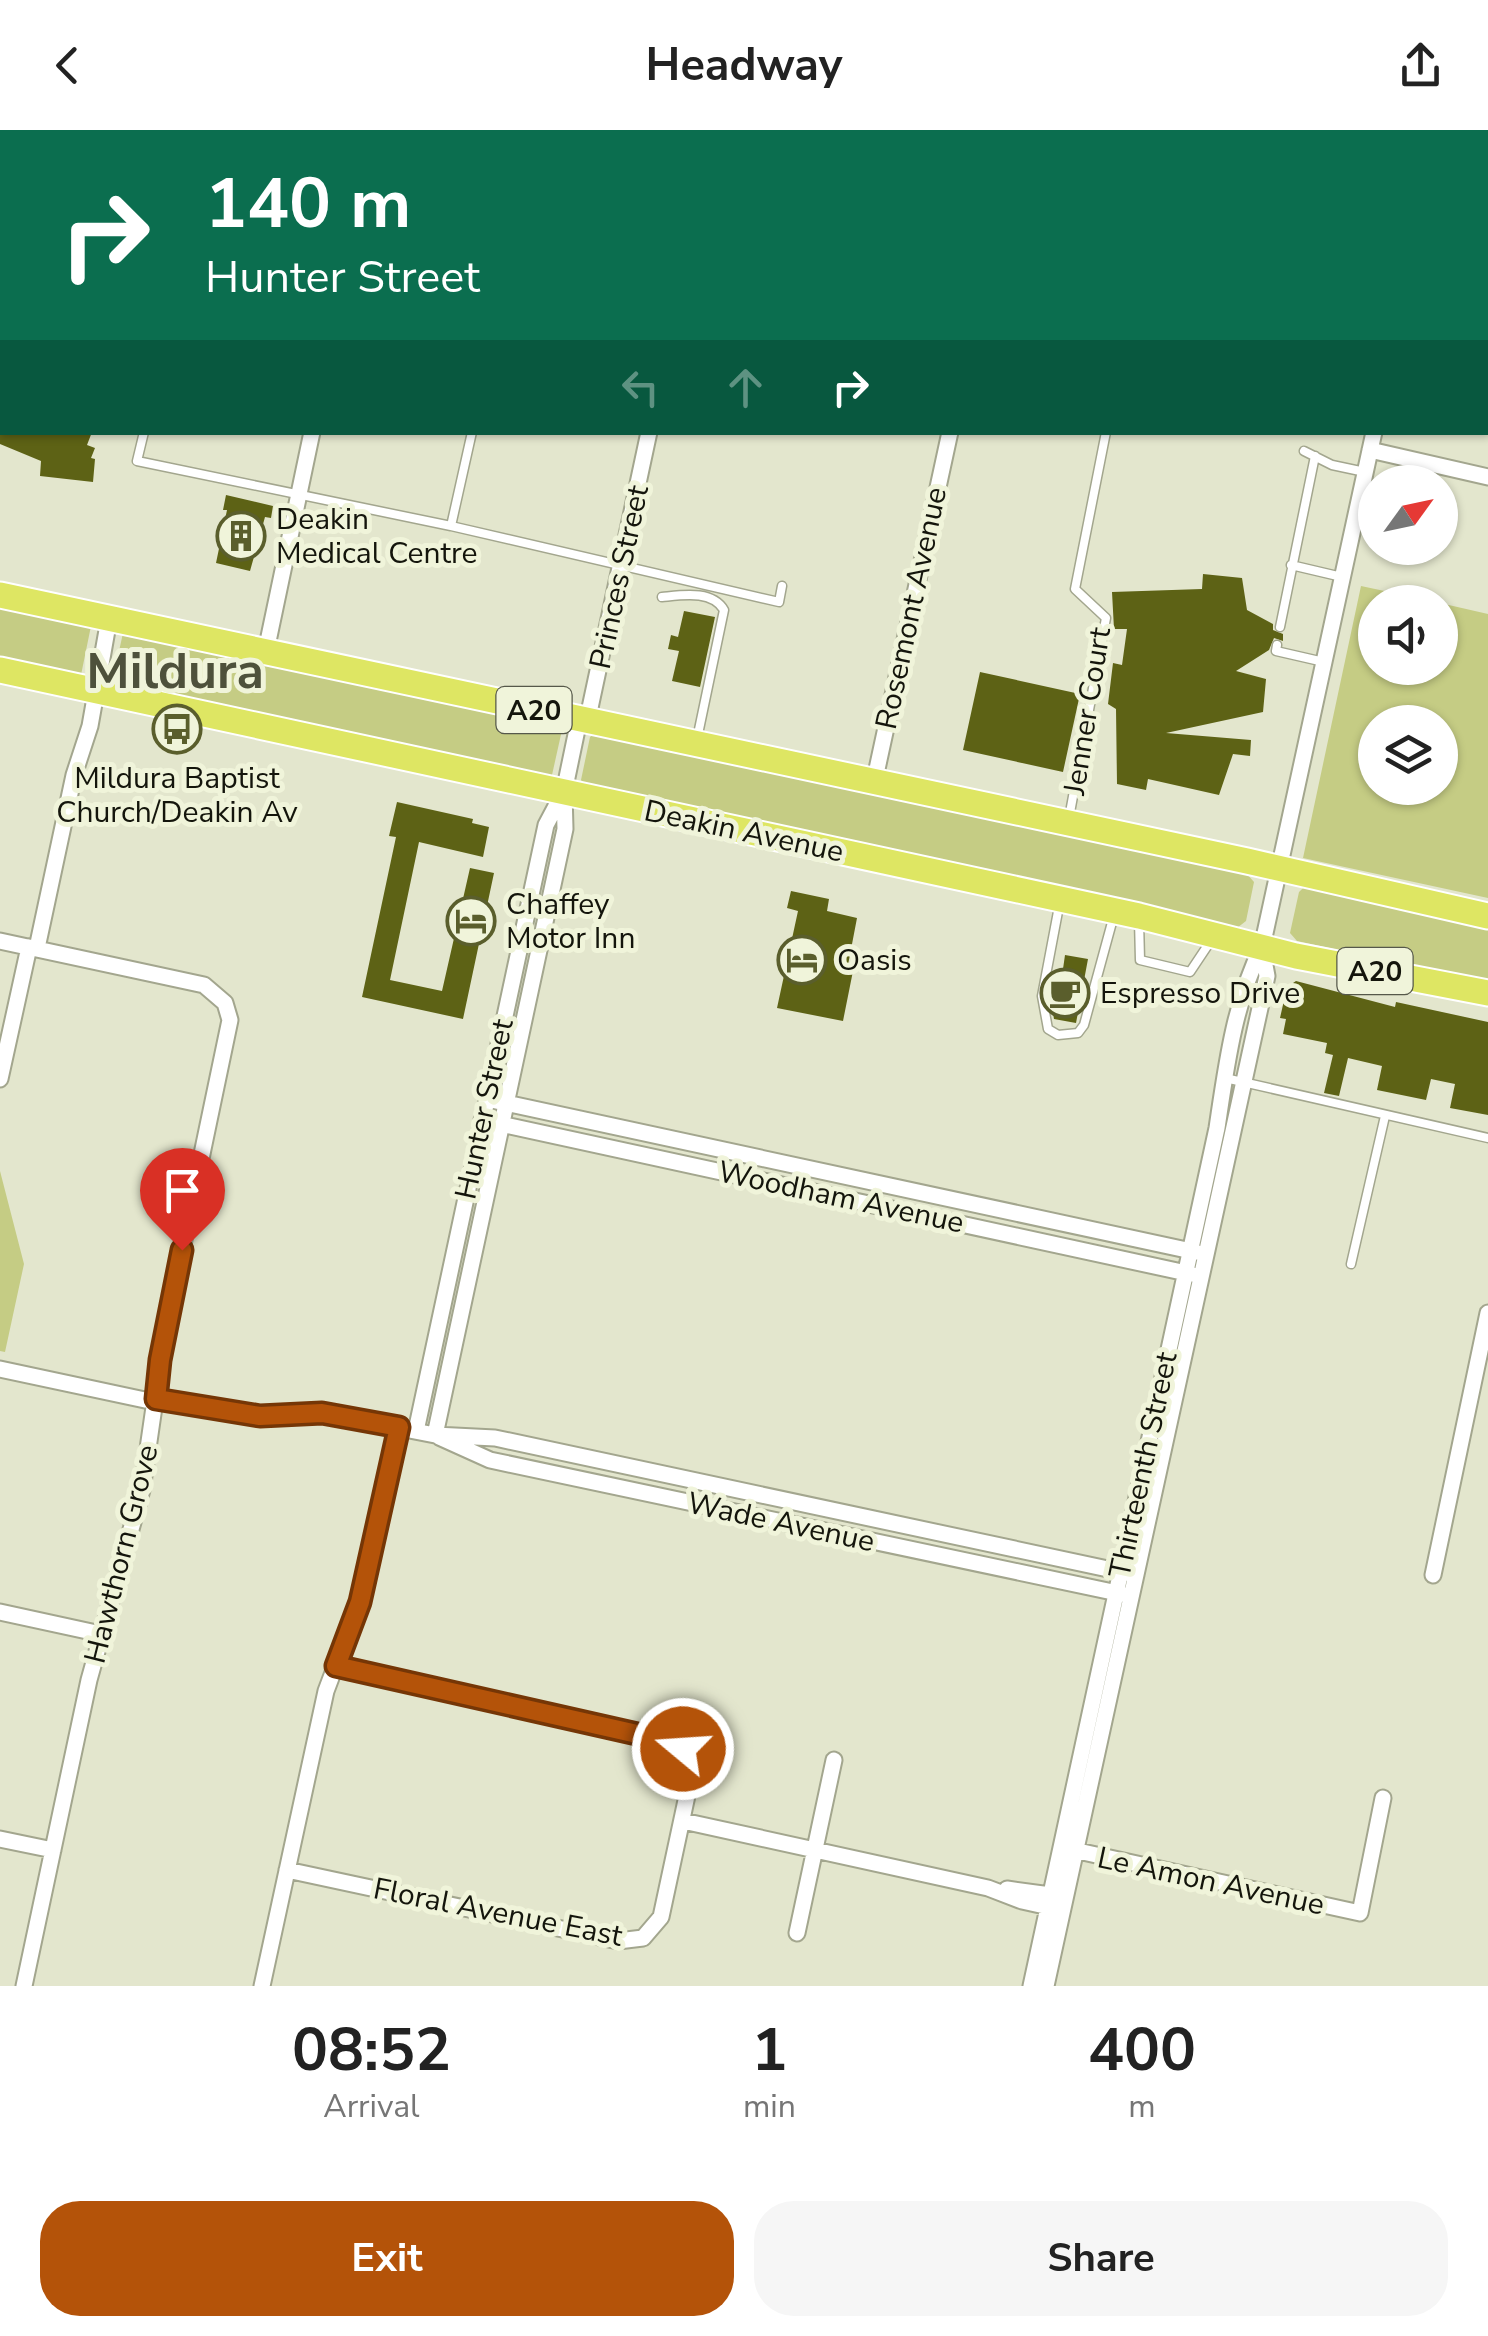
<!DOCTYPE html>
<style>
:root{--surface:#fff;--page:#f6f6f6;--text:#222;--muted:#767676;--accent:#b45309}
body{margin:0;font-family:"Nunito Sans",sans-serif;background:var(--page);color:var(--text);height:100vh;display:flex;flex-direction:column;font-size:38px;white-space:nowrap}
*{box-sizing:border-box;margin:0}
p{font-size:32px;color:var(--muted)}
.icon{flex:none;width:55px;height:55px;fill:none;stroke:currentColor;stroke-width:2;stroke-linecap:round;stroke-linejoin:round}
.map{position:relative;height:1856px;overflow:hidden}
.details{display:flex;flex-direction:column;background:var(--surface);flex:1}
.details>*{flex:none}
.banner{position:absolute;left:0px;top:0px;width:1490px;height:305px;box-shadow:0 2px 8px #0004;background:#0b6e4f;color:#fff;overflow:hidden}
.needle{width:65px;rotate:57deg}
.controls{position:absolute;left:1358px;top:335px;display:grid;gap:20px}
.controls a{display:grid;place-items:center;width:100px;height:100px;border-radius:50%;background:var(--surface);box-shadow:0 2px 8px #0004;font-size:50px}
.pin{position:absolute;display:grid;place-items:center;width:85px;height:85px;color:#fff;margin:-102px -42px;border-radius:50% 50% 50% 0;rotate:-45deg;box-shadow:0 0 10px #0007}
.pin .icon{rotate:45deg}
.me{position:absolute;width:110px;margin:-55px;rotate:288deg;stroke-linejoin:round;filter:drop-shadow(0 0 8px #0008)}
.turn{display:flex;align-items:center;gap:35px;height:210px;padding:0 40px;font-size:45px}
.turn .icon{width:130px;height:130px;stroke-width:2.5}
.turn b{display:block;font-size:70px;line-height:85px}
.lanes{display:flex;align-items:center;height:95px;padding:0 40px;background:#0003;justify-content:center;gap:50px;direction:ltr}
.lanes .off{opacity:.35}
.eta{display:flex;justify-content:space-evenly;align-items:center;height:170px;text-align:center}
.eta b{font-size:60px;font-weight:700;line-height:70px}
.action{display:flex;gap:20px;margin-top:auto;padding:20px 40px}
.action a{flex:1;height:115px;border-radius:40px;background:var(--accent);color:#fff;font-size:40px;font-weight:700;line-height:115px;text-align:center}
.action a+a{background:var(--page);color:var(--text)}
header{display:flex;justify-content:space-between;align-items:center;height:130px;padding:0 40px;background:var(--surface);font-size:45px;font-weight:700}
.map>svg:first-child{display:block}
.green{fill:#c5cc84;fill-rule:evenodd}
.building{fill:#5d6215}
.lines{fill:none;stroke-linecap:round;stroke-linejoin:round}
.service-casing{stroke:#a3a68e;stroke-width:11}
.minor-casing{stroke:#a3a68e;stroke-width:19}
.trunk-casing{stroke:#fff;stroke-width:29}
.service{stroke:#fff;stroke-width:8}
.minor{stroke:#fff;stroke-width:15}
.trunk{stroke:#dee663;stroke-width:25}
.route-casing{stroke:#753606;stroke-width:25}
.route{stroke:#b45309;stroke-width:18}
.labels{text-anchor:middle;stroke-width:10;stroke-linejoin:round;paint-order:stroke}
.shield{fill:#f0f4da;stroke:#56584a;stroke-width:2.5}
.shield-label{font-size:28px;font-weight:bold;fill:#14150c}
.poi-label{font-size:30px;fill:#14150c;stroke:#f0f4da;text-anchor:start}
.street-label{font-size:30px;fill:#14150c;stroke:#f0f4da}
.town-label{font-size:50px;font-weight:bold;fill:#4e513b;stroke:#f0f4da}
</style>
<header><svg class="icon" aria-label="back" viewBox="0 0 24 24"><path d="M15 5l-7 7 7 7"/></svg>Headway<svg class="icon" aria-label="share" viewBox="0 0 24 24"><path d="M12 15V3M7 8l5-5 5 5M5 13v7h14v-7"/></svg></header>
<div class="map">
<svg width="1488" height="1856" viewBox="0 0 1488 1856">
<rect width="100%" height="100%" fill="#e3e6cd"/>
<!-- green -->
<path class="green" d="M1361 456 1436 472H1375V538H1440V473L1488 484V768L1303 728ZM1375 592H1440V658H1375Z
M0 475 91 496 81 545 0 531Z
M123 503 559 595 562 600 552 645 551 647 112 553Z
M595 603 1247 744 1254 752 1246 791 1237 798 585 657 581 650 590 607Z
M1304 757 1488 796V852L1297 811 1290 803 1299 762Z
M0 1041 24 1134 5 1222 0 1221Z"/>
<!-- building -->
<path class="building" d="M0 302H92L87 315 95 318 91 328 95 329 93 352 40 346 41 331 0 314Z
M226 365 273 376 271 388 265 387 250 441 216 433 227 380H223Z
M1203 444 1242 448 1247 480 1273 494V500L1283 504V511L1274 508 1269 520 1236 541 1266 549 1263 582 1166 603 1251 610 1250 626 1233 624 1219 665 1148 649 1146 660 1117 654 1116 579 1108 574 1113 533 1122 535 1127 499H1114L1112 462 1202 459Z
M684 481 715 487 700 557 672 551 679 521 668 519 671 505 678 507Z
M980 542 1080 564 1063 642 963 620Z
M397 672 473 689 472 693 489 697 483 727 419 712 390 850 442 861 470 738 494 743 463 889 362 867 396 707 389 706Z
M791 761 829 769 827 781 857 788 848 835 854 836 843 891 777 878 798 781 787 778Z
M1065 825 1088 829 1076 893 1054 889 1050 866 1054 844 1062 846Z
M1296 851 1395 877 1396 872 1488 892V985L1450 978 1455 954 1431 949 1426 970 1377 960 1382 936 1348 928 1339 966 1324 963 1333 925 1325 923 1327 913 1283 904 1286 889 1280 888 1287 857Z"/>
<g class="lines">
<!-- service casing -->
<g class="service-casing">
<path id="service" d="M955 0 956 2
M1098 0 1100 2
M144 302 137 331 451 396 779 472 782 456
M1304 321 1332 335 1365 342
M451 396 472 302
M1291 435 1342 447
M662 467C683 465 712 460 724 480L697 609
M1280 497 1315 326
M1277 515 1276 521 1324 532
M1069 688 1106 488 1075 459 1106 302
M1060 771 1042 866 1048 899 1058 905 1078 903 1084 895 1114 785
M1139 790 1140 830 1190 842 1212 809
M1225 948 1488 1008
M1351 1134 1385 986"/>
</g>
<!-- minor casing -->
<g class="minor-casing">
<path id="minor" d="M378 2 379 0
M715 2 716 0
M1438 2 1439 0
M1370 320 1488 347
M266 521 312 302
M587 592 649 302
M874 653 950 302
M0 811 204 855 225 873 230 890 165 1201 142 1360 89 1550 24 1856
M37 818 74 645 90 596 109 489
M0 949 29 817
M487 969 1196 1122
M482 990 1191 1144
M0 1239 145 1270 167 1269 260 1286 322 1283 435 1305 495 1308 1136 1445
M416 1301 546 695 563 663
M435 1305 565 699 564 662 579 590
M439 1307 490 1330 1122 1464
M1433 1445 1488 1183
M0 1482 101 1504
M683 1691 988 1758 1022 1771 1058 1779
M0 1709 53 1720
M1069 1719 1360 1783 1383 1668
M287 1740 618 1811 643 1808 661 1787 691 1647 688 1625 677 1614 335 1536
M1007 1759 1058 1766
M797 1803 834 1630
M262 1856 326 1561 360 1471 399 1297
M1031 1856 1217 998C1226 938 1234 873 1262 817L1374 302
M1046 1856 1267 846 1262 819"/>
</g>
<!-- trunk casing -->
<g class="trunk-casing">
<path id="trunk" d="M0 465 1247 731 1488 786
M0 540 1139 786 1296 826 1488 863"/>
</g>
<!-- service -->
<use href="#service" class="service"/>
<!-- minor -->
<use href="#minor" class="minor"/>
<!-- trunk -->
<use href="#trunk" class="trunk"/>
</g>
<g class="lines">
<!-- route casing -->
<g class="route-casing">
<path id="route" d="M182 1120 160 1230 156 1269 260 1286 322 1283 399 1297 360 1472 336 1536 668 1611 683 1619"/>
</g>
<!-- route -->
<use href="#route" class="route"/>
</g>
<!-- icons -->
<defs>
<g id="building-ring" transform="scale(2.5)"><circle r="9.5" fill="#f0f4da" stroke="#5a5e2c" stroke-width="1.5"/><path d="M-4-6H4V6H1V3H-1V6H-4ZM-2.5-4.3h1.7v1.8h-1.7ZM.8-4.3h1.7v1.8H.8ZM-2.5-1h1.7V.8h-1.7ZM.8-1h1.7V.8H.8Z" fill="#5a5e2c"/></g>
<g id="bus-ring" transform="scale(2.5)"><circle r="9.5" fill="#f0f4da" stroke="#5a5e2c" stroke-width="1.5"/><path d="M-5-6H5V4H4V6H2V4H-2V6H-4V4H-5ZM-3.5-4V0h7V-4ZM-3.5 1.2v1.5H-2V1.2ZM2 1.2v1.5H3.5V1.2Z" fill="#5a5e2c"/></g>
<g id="hotel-ring" transform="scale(2.5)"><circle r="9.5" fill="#f0f4da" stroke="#5a5e2c" stroke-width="1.5"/><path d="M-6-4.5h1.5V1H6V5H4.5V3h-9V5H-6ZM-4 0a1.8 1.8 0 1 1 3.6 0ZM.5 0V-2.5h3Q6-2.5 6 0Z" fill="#5a5e2c"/></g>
<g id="cafe-ring" transform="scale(2.5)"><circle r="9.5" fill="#f0f4da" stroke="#5a5e2c" stroke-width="1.5"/><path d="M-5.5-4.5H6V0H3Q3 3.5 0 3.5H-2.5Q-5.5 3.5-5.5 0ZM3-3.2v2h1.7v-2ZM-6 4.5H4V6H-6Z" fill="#5a5e2c"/></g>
</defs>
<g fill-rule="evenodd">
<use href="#building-ring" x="241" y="406"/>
<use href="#bus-ring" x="177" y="599"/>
<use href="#hotel-ring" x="471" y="791"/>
<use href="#hotel-ring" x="802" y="830"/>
<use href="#cafe-ring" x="1065" y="863"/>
</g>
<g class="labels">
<!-- shield labels -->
<g class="shield">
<rect x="496.5" y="557" width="75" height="46" rx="8"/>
<rect x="1337.5" y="818" width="75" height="46" rx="8"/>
</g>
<g class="shield-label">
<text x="534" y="590">A20</text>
<text x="1375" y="851">A20</text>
</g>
<!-- poi labels -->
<g class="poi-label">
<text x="276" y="399">Deakin<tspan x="276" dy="34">Medical Centre</tspan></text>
<text x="177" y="658" text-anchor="middle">Mildura Baptist<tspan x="177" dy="34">Church/Deakin Av</tspan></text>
<text x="506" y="784">Chaffey<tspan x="506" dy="34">Motor Inn</tspan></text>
<text x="837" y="840">Oasis</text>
<text x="1100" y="873">Espresso Drive</text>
</g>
<!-- street labels -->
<g class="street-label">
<text transform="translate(619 447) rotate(-78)" y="10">Princes Street</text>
<text transform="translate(911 478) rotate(-78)" y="10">Rosemont Avenue</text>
<text transform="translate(1087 581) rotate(-81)" y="10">Jenner Court</text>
<text transform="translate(744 701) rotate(12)" y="10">Deakin Avenue</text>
<text transform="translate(484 979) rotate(-78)" y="10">Hunter Street</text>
<text transform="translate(841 1067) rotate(12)" y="10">Woodham Avenue</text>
<text transform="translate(1143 1335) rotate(-78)" y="10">Thirteenth Street</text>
<text transform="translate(781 1392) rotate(12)" y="10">Wade Avenue</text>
<text transform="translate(121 1424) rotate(-76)" y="10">Hawthorn Grove</text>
<text transform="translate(1211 1751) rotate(12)" y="10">Le Amon Avenue</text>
<text transform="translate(498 1782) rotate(11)" y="10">Floral Avenue East</text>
</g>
<!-- town labels -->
<g class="town-label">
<text x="175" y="558">Mildura</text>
</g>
</g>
</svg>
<div class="controls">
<a><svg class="needle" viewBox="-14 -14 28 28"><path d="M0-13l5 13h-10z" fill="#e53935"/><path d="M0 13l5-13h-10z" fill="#767676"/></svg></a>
<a><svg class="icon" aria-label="sound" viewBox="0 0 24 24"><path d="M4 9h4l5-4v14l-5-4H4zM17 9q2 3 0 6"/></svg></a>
<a><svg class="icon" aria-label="layers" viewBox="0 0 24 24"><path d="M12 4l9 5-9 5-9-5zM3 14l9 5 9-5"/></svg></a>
</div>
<div class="pin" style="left:182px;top:1120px;background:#d93025"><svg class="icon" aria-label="arrive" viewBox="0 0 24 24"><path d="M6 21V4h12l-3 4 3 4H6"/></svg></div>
<svg class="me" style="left:683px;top:1619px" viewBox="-20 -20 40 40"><circle r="17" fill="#b45309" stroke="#fff" stroke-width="3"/><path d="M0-11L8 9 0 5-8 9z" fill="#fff"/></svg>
<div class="banner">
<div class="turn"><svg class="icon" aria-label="right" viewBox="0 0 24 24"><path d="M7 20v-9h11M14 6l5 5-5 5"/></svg><div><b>140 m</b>Hunter Street</div></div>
<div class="lanes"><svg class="icon off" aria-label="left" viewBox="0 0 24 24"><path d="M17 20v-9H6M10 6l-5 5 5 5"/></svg><svg class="icon off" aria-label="ahead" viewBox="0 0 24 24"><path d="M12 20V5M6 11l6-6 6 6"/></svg><svg class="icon" aria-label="right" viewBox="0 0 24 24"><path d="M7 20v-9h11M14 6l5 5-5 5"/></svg></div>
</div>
</div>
<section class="details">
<div class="eta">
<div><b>08:52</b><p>Arrival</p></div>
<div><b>1</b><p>min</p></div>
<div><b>400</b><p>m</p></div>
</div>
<div class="action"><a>Exit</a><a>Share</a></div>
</section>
